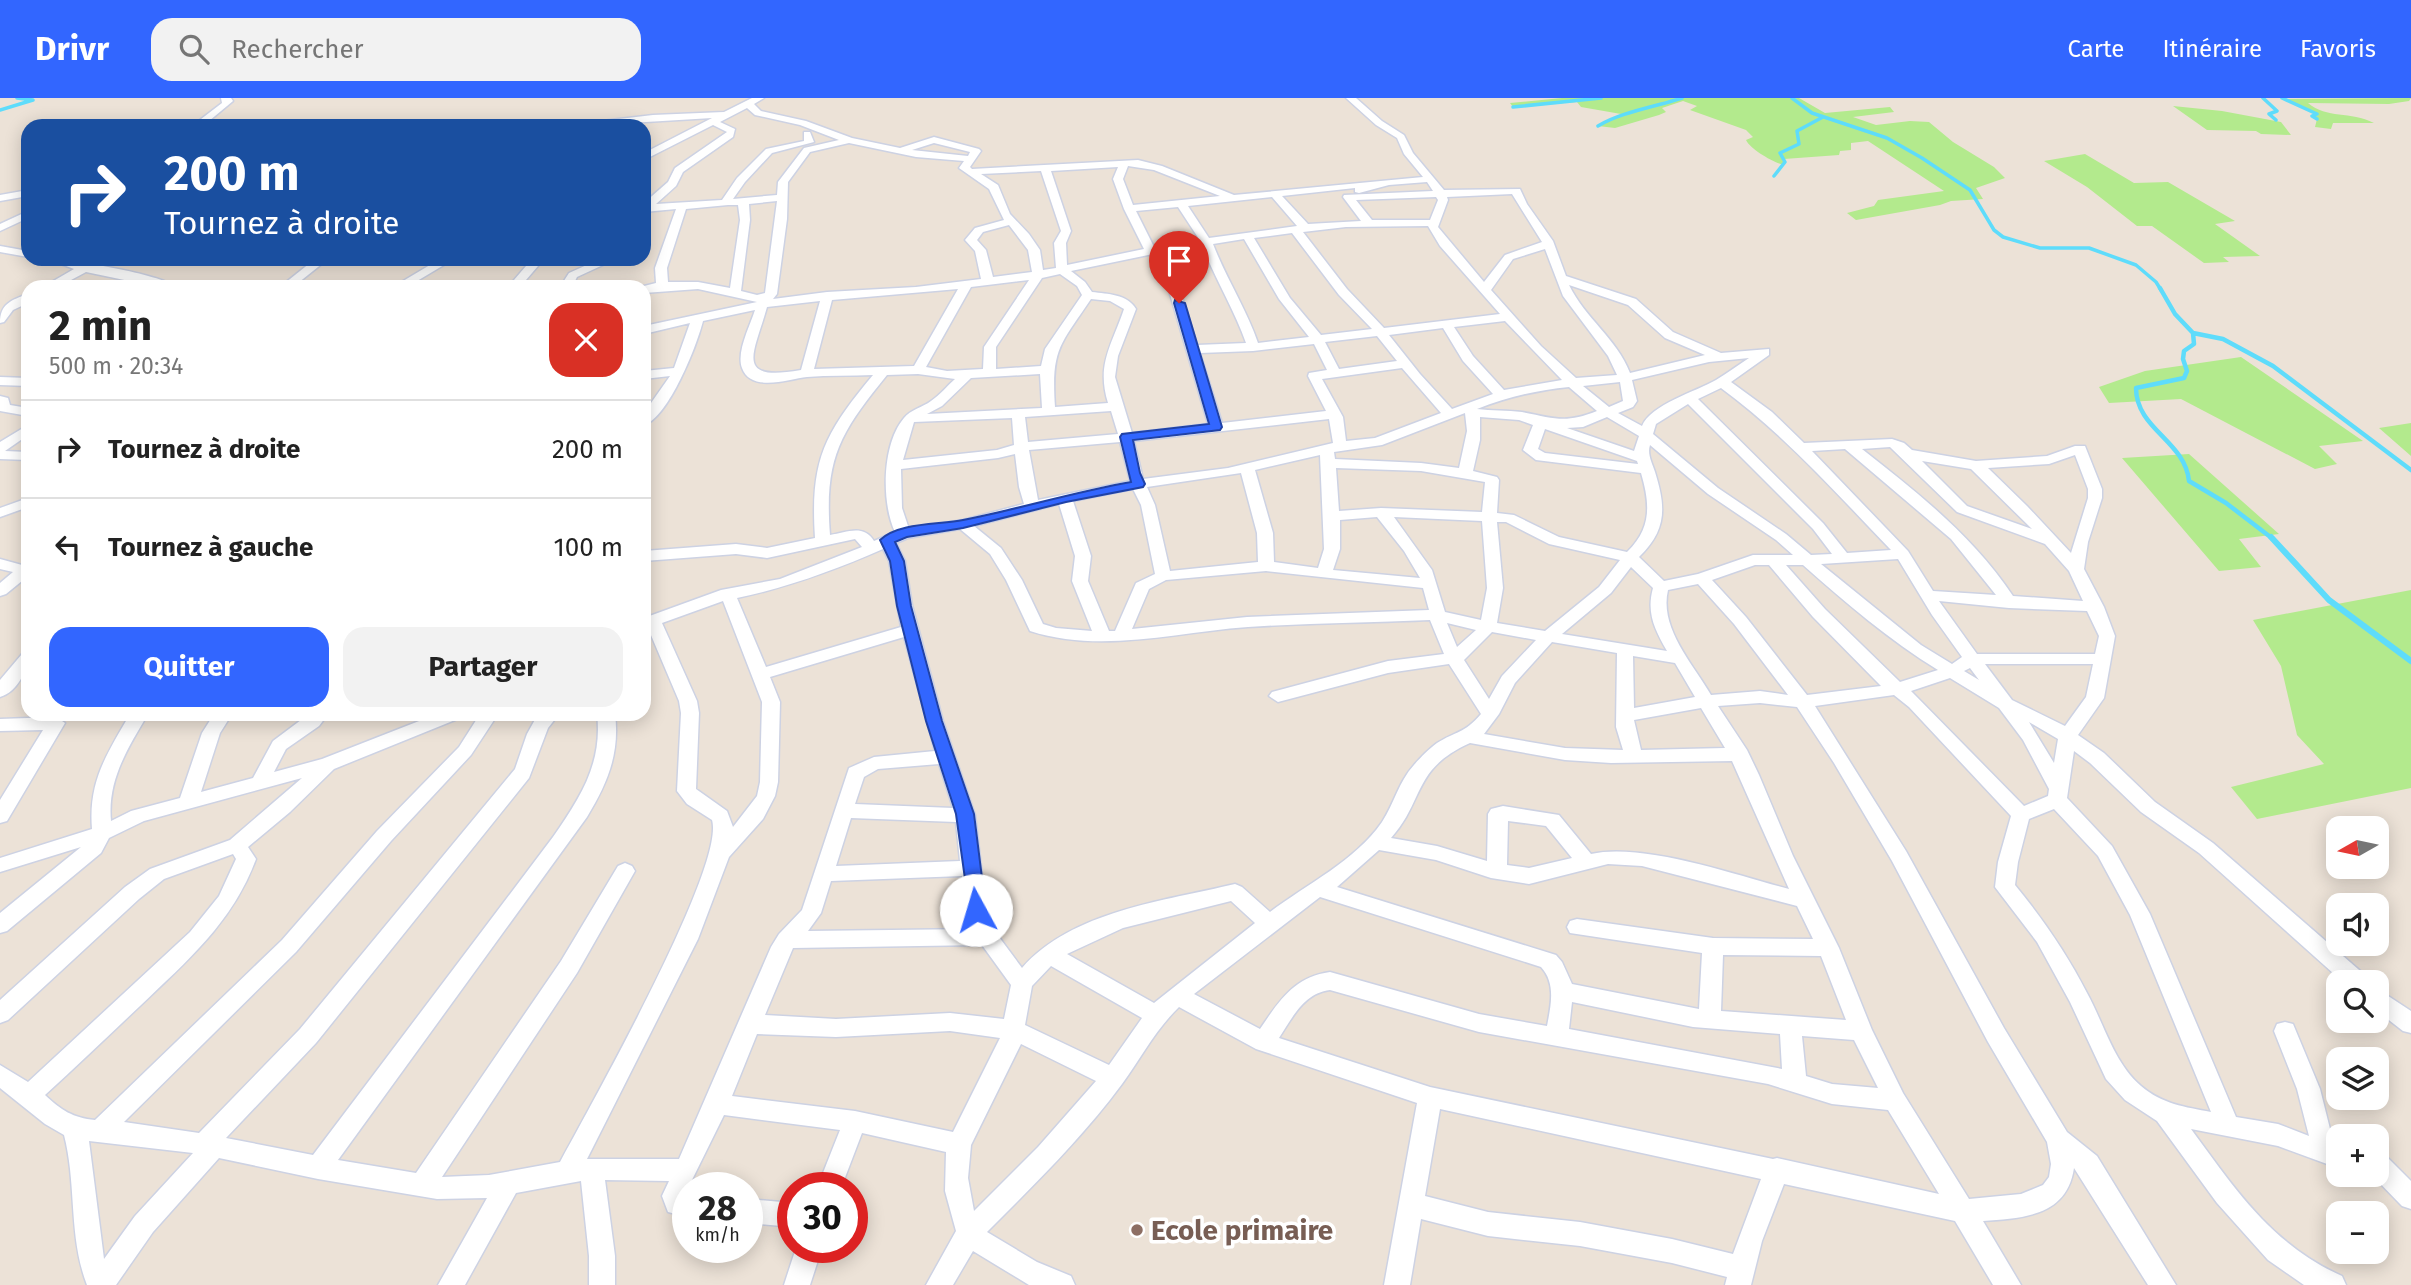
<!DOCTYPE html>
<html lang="fr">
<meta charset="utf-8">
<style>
:root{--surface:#fff;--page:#f2f2f2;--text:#222;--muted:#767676;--line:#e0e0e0;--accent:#3266ff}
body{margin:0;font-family:"Fira Sans",sans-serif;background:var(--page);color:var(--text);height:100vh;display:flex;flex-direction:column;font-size:26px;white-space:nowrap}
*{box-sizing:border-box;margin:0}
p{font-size:23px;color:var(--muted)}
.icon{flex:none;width:38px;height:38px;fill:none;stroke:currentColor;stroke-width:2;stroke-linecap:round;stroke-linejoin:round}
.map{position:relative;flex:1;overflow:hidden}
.drawer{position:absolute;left:21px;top:182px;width:630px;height:441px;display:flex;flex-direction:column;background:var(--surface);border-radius:21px;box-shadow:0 4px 18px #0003}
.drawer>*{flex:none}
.hud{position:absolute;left:21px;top:21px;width:630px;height:147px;border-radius:21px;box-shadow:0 4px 18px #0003;background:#1a4fa0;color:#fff;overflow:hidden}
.needle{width:46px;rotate:261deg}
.tools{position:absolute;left:2326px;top:718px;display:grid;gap:14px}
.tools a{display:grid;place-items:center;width:63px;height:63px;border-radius:14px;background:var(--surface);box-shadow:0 4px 18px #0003;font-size:35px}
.speed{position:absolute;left:672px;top:1074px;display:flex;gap:14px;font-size:35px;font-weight:700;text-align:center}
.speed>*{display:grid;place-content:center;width:91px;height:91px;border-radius:50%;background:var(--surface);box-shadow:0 4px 18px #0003;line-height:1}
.speed small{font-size:18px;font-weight:400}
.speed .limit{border:10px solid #d22;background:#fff;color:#111}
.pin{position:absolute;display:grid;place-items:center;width:60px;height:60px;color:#fff;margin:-72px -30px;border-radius:50% 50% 50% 0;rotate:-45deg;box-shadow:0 0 7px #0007}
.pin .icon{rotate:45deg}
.me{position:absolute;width:77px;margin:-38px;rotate:354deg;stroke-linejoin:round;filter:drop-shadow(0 0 5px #0008)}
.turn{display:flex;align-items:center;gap:24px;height:147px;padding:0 28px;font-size:32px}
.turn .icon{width:91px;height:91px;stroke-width:2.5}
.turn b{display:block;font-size:49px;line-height:60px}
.round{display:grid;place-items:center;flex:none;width:74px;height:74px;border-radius:21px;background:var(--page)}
.head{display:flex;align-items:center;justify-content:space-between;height:119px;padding:0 28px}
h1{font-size:42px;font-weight:700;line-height:52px}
.primary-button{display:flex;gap:14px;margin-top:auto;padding:14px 28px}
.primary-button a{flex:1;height:80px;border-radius:21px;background:var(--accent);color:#fff;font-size:28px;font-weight:700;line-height:80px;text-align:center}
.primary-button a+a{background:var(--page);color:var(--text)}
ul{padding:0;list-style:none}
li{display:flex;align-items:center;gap:21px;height:98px;padding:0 28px;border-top:2px solid var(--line)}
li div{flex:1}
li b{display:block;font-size:26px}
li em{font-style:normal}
header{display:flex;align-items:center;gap:42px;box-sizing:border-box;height:98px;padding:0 35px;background:var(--accent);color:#fff}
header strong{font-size:33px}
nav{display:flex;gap:38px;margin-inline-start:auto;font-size:24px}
.search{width:490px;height:63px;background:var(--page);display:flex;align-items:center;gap:18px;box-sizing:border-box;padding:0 24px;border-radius:21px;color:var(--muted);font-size:26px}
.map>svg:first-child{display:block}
.green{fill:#b3ea8d}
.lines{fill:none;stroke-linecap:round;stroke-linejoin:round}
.stream-far2{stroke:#5edcfb;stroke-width:3.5}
.stream-far1{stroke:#5edcfb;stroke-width:4.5}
.stream{stroke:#5edcfb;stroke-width:6}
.street-casing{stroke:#cdd2e3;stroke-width:3}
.street{fill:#fff;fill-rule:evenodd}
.route{fill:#3266ff;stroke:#2042a6;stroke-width:2}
.education-dot{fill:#8d6e63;stroke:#fff;stroke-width:2.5}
.labels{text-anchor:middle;stroke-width:7;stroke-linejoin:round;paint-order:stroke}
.near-education-label{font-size:28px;font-weight:bold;fill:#785e54;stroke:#fff;text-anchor:start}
</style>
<header>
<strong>Drivr</strong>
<div class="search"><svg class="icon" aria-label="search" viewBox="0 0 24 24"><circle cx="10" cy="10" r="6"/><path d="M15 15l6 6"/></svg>Rechercher</div>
<nav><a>Carte</a><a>Itinéraire</a><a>Favoris</a></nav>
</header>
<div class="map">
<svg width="2411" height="1187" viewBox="0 0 2411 1187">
<rect width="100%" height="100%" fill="#ece2d7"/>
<!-- green -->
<path class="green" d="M1562 0H1799L1825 15 1890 9 1894 14 1853 19 1876 27 1910 23 1929 24 1953 44 1994 69 2005 80 1976 90 1983 101 1951 103 1940 107 1856 122 1847 115 1874 108 1878 102 1944 93 1868 43 1851 45V52L1840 53 1839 57 1784 61V67C1774 65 1750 51 1746 42L1753 39 1746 32 1690 12 1697 8 1683 3 1662 10 1666 14 1659 17 1615 30 1598 28 1621 16 1581 9 1577 4 1513 9 1510 5Z
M2411 0 2409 3 2389 6 2308 5C2327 21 2350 13 2374 25H2333L2331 31 2315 29 2317 21 2312 18 2316 15 2284 1Z
M2173 8 2222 13 2281 24 2291 37 2261 36 2256 33 2207 32Z
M2085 56 2134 85 2168 84 2235 123 2215 126 2260 158 2223 159 2229 164 2204 165 2152 128H2137L2087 89 2044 63Z
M2241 259 2363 343 2319 348 2337 366 2315 371 2181 301 2109 305 2099 289 2145 273Z
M2411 325V358L2379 330Z
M2189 356 2279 436 2239 441 2261 469 2219 473 2122 360Z
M2411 492V690L2257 721 2231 689 2324 666 2297 637 2281 568 2253 522Z"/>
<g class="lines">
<!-- stream-far2 -->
<path class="stream-far2" d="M1792 0 1812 15 1887 40 1922 60 1970 92 1994 132 2003 139 2040 150H2089L2136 167 2156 184 2161 192
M2263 0 2277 13 2269 16 2276 22
M2282 0 2317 16 2312 18 2317 21
M1513 9 1601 0
M0 12 33 2 17 0
M1598 28C1621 14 1655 9 1682 0
M1774 78 1785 64 1780 55 1799 46 1797 33 1823 19"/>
<!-- stream-far1 -->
<path class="stream-far1" d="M2160 190 2175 216 2193 235 2194 246 2184 253 2183 261 2187 273 2184 280 2136 290C2136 331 2185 343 2189 383L2226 405 2273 441
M2193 235 2223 241 2273 268 2411 372"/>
<!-- stream -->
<path class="stream" d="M2271 439 2329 502 2411 563"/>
<!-- street casing -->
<g class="street-casing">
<path id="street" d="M221 0H231L233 3 203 28H192L222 5Z
M752 0H764L754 6 761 13 806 23 852 40 900 50 934 39 979 51 981 53 970 69 972 71 1138 62 1162 68 1234 97 1423 79 1404 56 1397 40 1376 27 1346 0H1356L1382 23 1404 37 1413 55 1444 92 1520 91 1527 106 1553 143 1566 178 1636 201 1673 234 1721 255 1769 251V257L1731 284 1772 314 1804 345 1892 341 1904 345 1912 352 1976 363 2047 358 2075 348H2085L2102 391V400L2088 444 2084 471 2104 509 2115 538 2104 600 2078 637 2104 655 2155 704 2213 745 2366 878 2369 884H2343L2199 755 2141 714 2090 665 2074 653 2067 700 2112 748 2150 816 2236 1019 2278 1026 2309 1038 2297 991 2274 933 2277 926 2285 924 2293 926 2320 991 2334 1047 2338 1048V1070L2278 1048 2191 1031C2235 1091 2272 1147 2342 1178L2346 1187H2304L2268 1162 2217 1105 2157 1023 2125 1002 2106 981 2070 904 2037 844 1995 789 1998 764 2011 718 1909 609 1894 597 1815 608 1906 753 2004 930 2067 1034 2097 1058 2176 1187H2148L2074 1070C2067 1118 2024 1120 1983 1123L2021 1187H1993L1955 1123 1784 1086 1762 1143 1751 1187H1725L1727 1179 1672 1165 1580 1148 1488 1138 1421 1121 1410 1187H1384L1417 1005 1256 951 1179 909C1156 931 1141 960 1122 986 1082 1040 1034 1087 987 1134L1037 1164 1071 1178 1075 1187H1029L973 1153 953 1187H926L956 1133 945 1093 946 1054 862 1035 841 1090H817L840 1032 724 1017 688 1090V1119L668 1114 662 1098 669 1083 605 1082 615 1158V1187H589V1158L581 1083 516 1095 465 1187H438L487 1100 437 1101 318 1081 219 1060 153 1134 116 1187H87C68 1138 77 1087 64 1037L45 1026 0 990V967L28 984 190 834 219 798 236 761 233 756 164 781 139 801 8 922 0 925V902L125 789 150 771 230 742 302 680 144 723 109 740 101 755 7 833 0 835V815L81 749 0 774V760L92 731C88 683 107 656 130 616H148C128 650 107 682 111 723L131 713 180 700 202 635 214 616H232L220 635 201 694 253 680 273 643 309 616H328L319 628 286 651 274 674 322 661 437 616H463L460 620 334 671 290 714 248 749 256 761C233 824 187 863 140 908 108 938 77 968 45 997 61 1012 73 1020 95 1022L282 842 377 733 459 649 480 616H498L471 657 391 743 296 854 124 1024 199 1035 300 931 515 671 527 636 537 618 559 616 548 630 529 680 316 945 226 1040 313 1057 553 739C580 700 603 665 597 616H615C620 656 607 686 587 719L338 1062 416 1075 561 863 618 768 625 765 632 768 635 773 577 875 442 1079 489 1077 560 1064C589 1010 726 768 712 722L687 706 677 693 681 615 679 603 648 530 644 531V520L721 492 780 481 862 449 855 441 767 460 736 456 644 463V453L736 446 767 450 815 440C810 362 824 336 873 277 851 278 829 277 807 279 789 281 751 295 742 270 736 254 750 228 755 212L703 223C697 247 669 319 644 327V315L670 278 644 281V273L674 270 690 225 644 236V228L757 204 698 191 644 195V189H640L656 185 655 170 676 111 644 114V105L668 84 675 70 727 34 713 27 644 62V55L712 20 580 28 585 25 653 17 724 14ZM747 10 755 17 800 27 839 42 804 50 778 84 777 97 733 101 745 84 772 55 814 44 810 34H804V43L766 51 737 80 722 102 656 106 676 88 683 74 733 39 735 31 720 24ZM849 45 916 59 964 63 959 70 989 91 1004 122 975 130 965 142 975 153 981 181 916 189 827 194 773 201 777 196 787 121 788 84 810 54ZM934 45 970 54 968 58 912 52ZM1128 68 1154 72 1220 98 1133 107 1123 81ZM1118 69 1113 81 1124 111 1144 151 1067 167 1066 145 1071 133 1051 73ZM1041 73 1061 133 1054 145 1056 170 1043 172 1040 152 1029 136 1010 116 998 87 981 76ZM1427 84 1433 93 1344 97 1343 99 1361 123 1308 126 1282 98 1355 90V94L1359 95 1389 87ZM1512 96 1542 144 1505 157 1484 184 1438 129 1448 102 1447 99ZM1272 99 1297 128 1209 140 1188 108ZM1436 99 1438 102 1430 122H1372L1356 102ZM777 103 765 195 757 197 741 193 750 122 749 106ZM728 107H738L740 122 730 190 698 184H668L667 170 686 111ZM1178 109 1199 141 1154 149 1136 113ZM1009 127 1028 152 1032 174 993 179 986 152 977 142 983 134ZM1428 128 1440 148 1500 216 1384 230 1347 191 1303 134 1346 129ZM1292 135 1339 197 1372 231 1321 237 1290 200 1254 140ZM1244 141 1279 201 1309 239 1258 245C1246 210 1226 180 1213 146ZM1202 147C1215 181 1234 211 1246 245L1197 247 1168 153ZM1545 151 1563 198 1608 258 1617 277 1576 280 1541 248 1491 192 1513 161ZM1158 155 1208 326 1132 335 1115 279 1118 258 1136 211C1127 196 1108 196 1092 194L1085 184 1071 173ZM1060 176 1077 188 1082 197 1045 251 1041 268 996 271V249L1042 180ZM1029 182 984 249 983 271 947 273 926 269 971 189ZM1569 187 1628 207 1665 240 1705 257 1630 275C1617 241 1585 220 1569 187ZM958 191 914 268 814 271 832 202ZM1091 201 1110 203 1124 211C1112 247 1096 266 1108 305L1055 309C1051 251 1060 247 1091 201ZM820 203 801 272C733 284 754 256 767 209ZM1505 223 1562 282 1504 292 1473 258 1454 229ZM1443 230 1463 263 1493 296 1452 311 1420 276 1389 237ZM1377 238 1397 263 1339 271 1325 244ZM1314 246 1327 272 1309 275 1308 278 1326 313 1222 325 1200 255 1253 253ZM1749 260C1738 267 1728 275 1716 282 1697 293 1650 307 1642 328L1618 315 1633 309 1637 303 1632 282 1709 264ZM1402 270 1441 315 1375 340 1346 343 1343 319 1322 281ZM918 276 955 281C947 288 940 297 931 303 923 309 910 312 904 320 882 346 881 404 895 434L874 443C864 426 847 434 830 437 824 360 840 335 887 277ZM1040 276 1042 310 927 316 942 308 971 280ZM1620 284 1623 303 1609 309 1583 288ZM1569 289 1597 313C1565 326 1554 320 1522 314 1507 312 1491 313 1477 311 1508 299 1537 292 1569 289ZM1721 290C1785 337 1836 395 1891 452L1847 455 1823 425 1698 301ZM1688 306 1813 431 1832 456 1811 457 1786 436 1718 390 1653 336 1656 326ZM1111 313 1118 336 1028 344 1025 319ZM1465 315 1467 333 1459 370 1421 365 1335 361 1334 354 1382 347ZM1480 319 1519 322 1533 327 1523 352 1536 362 1641 375C1650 406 1652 430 1627 454L1559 439 1514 417 1497 415 1499 382 1497 379 1473 373 1480 342ZM1607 319 1639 338 1634 353 1567 330 1583 329ZM1012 320 1014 347 997 352 903 362 914 324ZM1329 321 1333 345 1228 370 1143 381 1134 343ZM1545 331 1637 363 1638 366 1545 355 1538 351ZM1120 344 1130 383 1038 402 1029 352ZM1650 347 1708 396 1776 442 1793 457H1753L1698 476 1664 483 1639 459C1667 432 1666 409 1655 374 1652 365 1647 356 1650 347ZM1890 349 1957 414 2045 446 2069 473 2083 503 2013 498C1973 438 1918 395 1862 351ZM1845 351 1951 441 1996 497 1933 493 1908 453 1812 353ZM1015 356 1019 389 1024 406 963 422 909 431 902 410 901 371 998 360ZM1320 357 1324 451 1318 470 1274 464 1273 435 1255 372ZM2075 357 2088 391V400L2071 455 2027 408 1988 370 2049 366ZM1922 363 1971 371 2032 431 1967 408ZM1336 370 1421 373 1485 384 1482 414 1381 410 1339 413ZM1241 375 1257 435 1258 464 1170 473 1155 407 1147 389ZM1133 391 1141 407 1155 476 1136 485 1115 533H1109L1088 483 1091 458 1073 403ZM1059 406 1075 458 1072 483 1092 533 1056 530 1043 526 1022 482 1001 450 974 428ZM1377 419 1404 453 1420 480 1333 472 1340 451V422ZM1394 419 1482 423 1487 490 1481 522 1445 514 1432 472ZM1497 424H1506L1549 446 1620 462 1599 489 1545 533 1497 525 1503 490ZM960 431 990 456 1006 482 1030 533C1101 556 1176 534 1248 529 1309 525 1370 525 1430 522L1444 556 1388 563 1272 594 1269 598 1278 604 1388 575 1449 566 1481 616C1464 636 1456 633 1437 645 1429 651 1420 660 1414 667 1399 683 1394 706 1382 724 1355 763 1307 786 1270 814L1242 789 1235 786C1164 803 1072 813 1022 870L999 839 986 812 975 717 943 623 912 507 905 463 896 445 908 440ZM883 451 889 463 901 529 766 569 737 500C789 489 835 472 883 451ZM1898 461 1932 517 1962 559 1952 566 1921 547 1821 466ZM1755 467H1769L1813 519 1881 588 1807 597 1746 519 1712 482ZM1786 467H1803C1846 505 1889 542 1938 572L1900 584 1825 511ZM1631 469 1653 490C1646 515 1655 532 1667 553L1562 536 1611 495ZM1266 473 1423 490 1429 512 1247 519 1132 531 1149 491 1166 482ZM1698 486 1734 526 1788 597 1760 593 1711 597C1693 566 1659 530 1668 492ZM723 503 762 604 760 684 757 698 733 729 727 713 696 691 699 615 697 603 662 525ZM1939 503 2009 510 2087 513 2099 538 2095 556H1977ZM1447 525 1476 532 1457 549ZM1492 534 1536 542 1502 578 1489 601 1464 562ZM904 539 935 653 874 659 849 670 802 812 779 836 771 849 679 1061H587L698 841 729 759 763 721 775 698 778 684 780 604 770 579ZM1552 544 1617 555 1616 629 1623 652 1565 650 1484 636 1499 616 1515 585ZM1633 558 1675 565 1695 599 1634 610ZM1985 566H2093L2086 599 2065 628 2012 602ZM1970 570 1979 582 1964 573ZM1950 580 1999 610 2023 642 2049 691 2048 698 2024 708 1911 593ZM1760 605 1797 609 1834 665 1892 763 1988 944 2047 1044 2051 1066 2049 1079 2043 1087 2021 1096 1969 1101 1903 995 1872 932 1839 850 1793 758 1759 677 1747 652 1718 608ZM1701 610 1725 650 1641 652 1634 622ZM2029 624 2058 641 2054 665ZM1470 645 1565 662 1611 665 1732 663 1789 791C1736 777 1642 744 1591 756L1559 717 1503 708 1491 711 1488 716 1487 763 1437 748 1391 740C1425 702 1412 671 1470 645ZM939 666 953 710 855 706 864 679 878 671ZM2054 711 2098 758 2130 817 2211 1014C2185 1009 2162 1006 2141 988 2114 965 2104 926 2087 895 2067 856 2043 821 2015 787L2018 764 2029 721ZM851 720 956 724 960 763 836 768ZM1508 723 1546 728 1572 760 1529 770 1507 767ZM1379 752 1436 762 1491 780 1529 786 1608 766 1642 768 1797 808 1813 841 1713 840 1577 821 1570 823 1567 829 1570 835 1702 855 1699 911 1572 886 1562 864 1556 857 1337 789ZM962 778 966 812 974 831 808 833 821 815 831 783ZM1320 799 1541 869C1556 885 1551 907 1547 928L1479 916 1330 874C1294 879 1279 903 1260 931L1194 896ZM1231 803 1255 825 1154 905 1067 856 1123 830ZM982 847 1011 887 1004 921 950 915 836 921 765 917 793 850ZM1723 857 1821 858 1846 922 1721 913ZM1051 868 1142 920 1109 967 1025 927 1032 888ZM1330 892 1479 934 1768 986 1832 1006 1888 1012 1939 1096 1777 1060 1773 1061 1430 989 1279 940C1292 920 1304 895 1330 892ZM1572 904 1693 929 1780 936 1782 971 1569 931ZM950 933 1000 940 953 1034 855 1013 732 998 757 936 836 939ZM1802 938 1854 942 1878 990 1832 986 1806 978ZM1021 946 1096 983 1038 1049 974 1113 968 1080 971 1047ZM1440 1011 1761 1081 1733 1156 1672 1141 1580 1124 1488 1114 1425 1098ZM89 1043 193 1055 135 1118 104 1161Z
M28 92V98L0 103V97Z
M28 113V120L0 133V126Z
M0 148 28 153V159L0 154Z
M48 161C71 161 160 176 176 189H158L86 174 58 189H43L74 171Z
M315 161H328L293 189H280Z
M440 161H454L407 189H393Z
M532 161H544L520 189H508Z
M600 161H616L577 179 572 189H560L569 175Z
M28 196V205L13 212 4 224 0 225C0 206 11 202 28 196Z
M0 279 28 280V288L0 287Z
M0 298 8 300 10 307 28 310V318L0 313Z
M28 327V337L5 353 28 354V362L0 361V344Z
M28 400V409L0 419V410Z
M0 461 22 467 28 465V478L6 496 0 498V485L13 474 0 471Z
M28 555C28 571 18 594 0 599V582L22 556Z
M56 619 65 625 7 723 0 725V702L43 632 0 633V621Z
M2376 890 2411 913V935L2403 933 2376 912Z
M2376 1054 2385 1057 2411 1083V1111L2402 1108 2371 1076H2376Z
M747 1101 793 1105V1129L747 1125Z
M796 1150H822L810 1187H784Z"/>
</g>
<!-- street -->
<use href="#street" class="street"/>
</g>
<!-- route -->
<path class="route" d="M1175 202 1185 205 1222 329 1220 332 1133 342 1140 375 1145 386 1143 389 1066 404 963 430 907 439 895 444 904 463 911 508 942 623 974 716 986 812 983 817 976 819 970 817 956 716 926 623 897 508 890 463 880 442C899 424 939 427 963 422 1019 411 1074 394 1131 384L1120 339 1122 336 1209 326 1174 205Z"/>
<!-- markers -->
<circle class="education-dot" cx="1137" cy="1132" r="7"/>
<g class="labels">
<!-- near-education labels -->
<g class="near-education-label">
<text x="1151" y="1142">Ecole primaire</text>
</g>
</g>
</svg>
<div class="tools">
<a><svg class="needle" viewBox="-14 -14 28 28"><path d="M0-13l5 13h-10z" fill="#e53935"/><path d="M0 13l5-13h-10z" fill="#767676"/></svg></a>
<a><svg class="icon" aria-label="sound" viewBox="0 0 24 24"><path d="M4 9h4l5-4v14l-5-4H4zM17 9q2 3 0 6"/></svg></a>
<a><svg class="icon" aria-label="search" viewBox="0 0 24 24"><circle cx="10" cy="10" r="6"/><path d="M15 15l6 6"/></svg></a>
<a><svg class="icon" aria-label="layers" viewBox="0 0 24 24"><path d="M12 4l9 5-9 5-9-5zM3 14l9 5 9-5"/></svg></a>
<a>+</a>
<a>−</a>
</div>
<div class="speed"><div>28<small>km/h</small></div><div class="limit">30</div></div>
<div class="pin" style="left:1179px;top:205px;background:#d93025"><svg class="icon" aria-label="arrive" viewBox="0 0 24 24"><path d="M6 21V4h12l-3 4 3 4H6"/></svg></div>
<svg class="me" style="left:976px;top:812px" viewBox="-20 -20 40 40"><circle r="19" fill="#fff"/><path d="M0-13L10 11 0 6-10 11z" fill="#3266ff"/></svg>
<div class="hud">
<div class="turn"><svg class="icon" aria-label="right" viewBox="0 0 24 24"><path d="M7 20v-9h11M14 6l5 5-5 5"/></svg><div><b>200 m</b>Tournez à droite</div></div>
</div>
<section class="drawer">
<div class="head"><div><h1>2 min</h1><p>500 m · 20:34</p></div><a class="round" style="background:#d93025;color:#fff"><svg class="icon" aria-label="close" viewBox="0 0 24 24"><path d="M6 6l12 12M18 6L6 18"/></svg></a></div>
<ul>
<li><svg class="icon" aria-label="right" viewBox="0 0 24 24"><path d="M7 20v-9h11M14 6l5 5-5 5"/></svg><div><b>Tournez à droite</b></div><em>200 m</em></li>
<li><svg class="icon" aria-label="left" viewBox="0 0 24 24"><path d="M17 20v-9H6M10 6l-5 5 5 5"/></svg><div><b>Tournez à gauche</b></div><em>100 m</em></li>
</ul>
<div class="primary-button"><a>Quitter</a><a>Partager</a></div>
</section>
</div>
